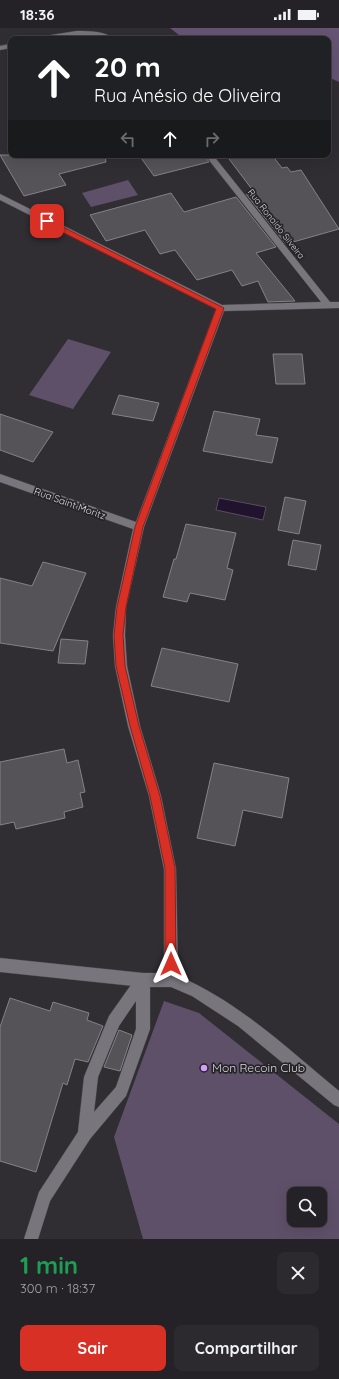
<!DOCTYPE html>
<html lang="pt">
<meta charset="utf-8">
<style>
:root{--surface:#242226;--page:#2c2a2e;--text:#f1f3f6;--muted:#a3a4a7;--line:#413f43;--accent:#d93025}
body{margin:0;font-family:Quicksand,sans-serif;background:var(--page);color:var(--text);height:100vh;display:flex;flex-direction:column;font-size:15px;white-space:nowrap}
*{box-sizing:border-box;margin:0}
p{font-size:13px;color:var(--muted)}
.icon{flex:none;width:22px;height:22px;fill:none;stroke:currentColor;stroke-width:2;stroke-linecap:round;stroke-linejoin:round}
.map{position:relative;height:1211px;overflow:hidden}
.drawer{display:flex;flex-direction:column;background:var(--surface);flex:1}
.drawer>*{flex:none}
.guide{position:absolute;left:8px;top:8px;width:323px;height:122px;border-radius:8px;box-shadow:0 4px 16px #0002,0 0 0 1px var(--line);background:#202124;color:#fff;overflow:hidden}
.controls{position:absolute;left:287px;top:1159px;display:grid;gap:8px}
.controls a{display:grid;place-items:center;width:40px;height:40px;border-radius:8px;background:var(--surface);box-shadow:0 4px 16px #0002,0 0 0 1px var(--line);font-size:20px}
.pin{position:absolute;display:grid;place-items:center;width:34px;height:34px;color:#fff;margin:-17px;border-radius:8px;box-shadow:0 2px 6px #0006}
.me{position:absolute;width:44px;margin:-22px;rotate:0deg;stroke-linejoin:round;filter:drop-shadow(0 0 3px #0008)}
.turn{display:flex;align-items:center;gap:14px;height:84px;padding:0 20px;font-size:18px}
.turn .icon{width:52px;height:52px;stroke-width:2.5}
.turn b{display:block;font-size:28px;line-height:34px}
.lanes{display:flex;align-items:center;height:38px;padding:0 20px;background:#0003;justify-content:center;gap:20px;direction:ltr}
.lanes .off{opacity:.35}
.round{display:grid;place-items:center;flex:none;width:42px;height:42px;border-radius:8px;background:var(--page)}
.head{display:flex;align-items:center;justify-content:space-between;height:68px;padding:0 20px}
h1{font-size:24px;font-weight:700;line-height:30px;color:#1e9e55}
.cta{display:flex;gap:8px;margin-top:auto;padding:8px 20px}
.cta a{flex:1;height:46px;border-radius:8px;background:var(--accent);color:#fff;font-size:16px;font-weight:700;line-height:46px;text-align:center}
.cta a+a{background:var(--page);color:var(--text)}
.status{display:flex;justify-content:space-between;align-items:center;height:28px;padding:0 20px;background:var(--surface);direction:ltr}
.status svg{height:11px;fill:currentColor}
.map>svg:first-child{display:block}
.green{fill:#5e5069;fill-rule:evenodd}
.forest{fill:#655473}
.water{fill:#21132d;stroke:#584e61}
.building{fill:#555258;stroke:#858188}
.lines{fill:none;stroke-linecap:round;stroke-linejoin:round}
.service-casing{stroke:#4a484d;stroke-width:1}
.minor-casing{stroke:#4a484d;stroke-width:1}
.service{fill:#79757c;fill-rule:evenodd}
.minor{fill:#79757c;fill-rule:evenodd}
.route{fill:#d93025;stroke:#8d1f18}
.poi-dot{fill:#d29dfd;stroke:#262429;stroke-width:1.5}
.labels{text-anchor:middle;stroke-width:3.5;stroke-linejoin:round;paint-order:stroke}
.far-street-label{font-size:9px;fill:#d9d7da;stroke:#262429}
.street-label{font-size:10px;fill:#d9d7da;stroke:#262429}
.near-poi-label{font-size:12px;fill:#d9d7da;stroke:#262429;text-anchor:start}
</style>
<div class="status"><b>18:36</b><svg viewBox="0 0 49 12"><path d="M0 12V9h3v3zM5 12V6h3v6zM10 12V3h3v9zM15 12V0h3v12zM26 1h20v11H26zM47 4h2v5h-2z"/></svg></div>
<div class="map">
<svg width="339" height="1211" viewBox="0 0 339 1211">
<rect width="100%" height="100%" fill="#302d33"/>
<!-- green -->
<path class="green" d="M128 152 138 167 91 179 82 165Z
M68 311 111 324 73 381 29 367Z
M164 973 199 985 339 1096V1211H143L114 1109ZM294 1166H320V1192H294Z"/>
<!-- forest -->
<path class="forest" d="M170 0H339V54L328 49V11H184Z"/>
<!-- water -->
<path class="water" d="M219 470 266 479 263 492 216 482Z"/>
<!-- building -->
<path class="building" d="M0 127H105L106 134 59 146 66 157 24 168Z
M139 127H204L209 134 154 148Z
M226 127H272L282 140 287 139 291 144 301 142 339 201 286 216 246 166 254 164Z
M171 165 184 184 236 169 276 219 256 225 295 273 268 274 258 253 242 258 232 242 197 252 175 222 160 226 145 202 106 213 90 187Z
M273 326H302L305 356H276Z
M119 367 159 375 153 393 112 386Z
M214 383 260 391 256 407 278 410 272 435 203 423Z
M0 386 53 404 33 434 0 422Z
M285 469 306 473 299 506 278 502Z
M186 496 236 505 227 540 233 542 225 572 190 565 187 574 163 569 174 531H176Z
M293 512 321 517 316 542 288 537Z
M43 534 86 545 53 623 0 615V550L32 558Z
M61 611 88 613 85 636 58 635Z
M162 620 238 636 229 674 151 658Z
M64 721 67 735 78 732 85 764 80 765 83 779 64 784 65 790 16 801 14 794 0 797V734Z
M214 735 289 750 282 790 243 782 235 818 197 810Z
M10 970 50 983 53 974 89 985 87 992 103 998 88 1034 75 1031 67 1057 63 1055 36 1144 0 1133V999Z
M119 1002 132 1007 120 1043 104 1039Z"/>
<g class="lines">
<!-- service casing -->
<g class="service-casing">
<path id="service" d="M143 945 148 947 150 952V1001L126 1068 90 1111 50 1173 38 1211H24L39 1164 78 1104 84 1049 109 988 138 947ZM136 973V1001L116 1059 94 1084 98 1049 119 998Z"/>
</g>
<!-- minor casing -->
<g class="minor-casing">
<path id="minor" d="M77 3C89 3 105 3 115 11H105L86 7 39 11 51 7Z
M11 16V20L0 22V18Z
M205 127H213L330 274H339V280L224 283 144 499 126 579 125 607 127 638 140 698 161 768 176 841 178 948C239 974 288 1021 339 1063V1079L334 1077 238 998 192 968 171 959H143L0 944V930L143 945H164V841L149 768 128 698 115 638 113 607 116 579 133 501 0 454V446L136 494 216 281 0 172V166L222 277 321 274Z"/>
</g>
<!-- service -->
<use href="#service" class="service"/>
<!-- minor -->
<use href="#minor" class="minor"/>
</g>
<!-- route -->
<path class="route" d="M47 191 224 280 143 499 126 579 123 607 125 638 139 698 160 768 175 840 176 936 174 940 171 942 167 940 165 936V840L150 768 130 698 116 638 114 607 117 579 135 499 216 281 44 195 43 193Z"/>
<!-- markers -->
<circle class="poi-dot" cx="204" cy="1040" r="4"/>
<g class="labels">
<!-- far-street labels -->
<g class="far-street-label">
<text transform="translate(276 196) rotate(52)" y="3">Rua Ronaldo Silveira</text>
</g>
<!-- street labels -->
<g class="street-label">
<text transform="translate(70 475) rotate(20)" y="4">Rua Saint Moritz</text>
</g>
<!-- near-poi labels -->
<g class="near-poi-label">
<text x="212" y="1044">Mon Recoin Club</text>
</g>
</g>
</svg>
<div class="controls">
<a><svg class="icon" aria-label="search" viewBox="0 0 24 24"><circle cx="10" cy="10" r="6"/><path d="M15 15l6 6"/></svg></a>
</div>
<div class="pin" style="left:47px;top:193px;background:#d93025"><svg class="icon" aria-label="arrive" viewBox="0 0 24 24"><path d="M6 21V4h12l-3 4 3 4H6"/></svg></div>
<svg class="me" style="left:171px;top:936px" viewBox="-20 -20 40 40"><path d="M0-17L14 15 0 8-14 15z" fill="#d93025" stroke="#fff" stroke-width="4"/></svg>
<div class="guide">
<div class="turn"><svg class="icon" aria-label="ahead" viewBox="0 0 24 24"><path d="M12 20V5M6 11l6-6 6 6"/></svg><div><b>20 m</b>Rua Anésio de Oliveira</div></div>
<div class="lanes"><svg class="icon off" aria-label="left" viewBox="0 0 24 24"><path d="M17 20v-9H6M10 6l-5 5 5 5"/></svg><svg class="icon" aria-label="ahead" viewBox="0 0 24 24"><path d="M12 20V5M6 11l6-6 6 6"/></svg><svg class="icon off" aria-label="right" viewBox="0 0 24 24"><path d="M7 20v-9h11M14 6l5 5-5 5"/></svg></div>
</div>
</div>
<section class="drawer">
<div class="head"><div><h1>1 min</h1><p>300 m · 18:37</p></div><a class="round"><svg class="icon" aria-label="close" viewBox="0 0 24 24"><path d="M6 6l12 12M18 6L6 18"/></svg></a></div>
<div class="cta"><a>Sair</a><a>Compartilhar</a></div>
</section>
